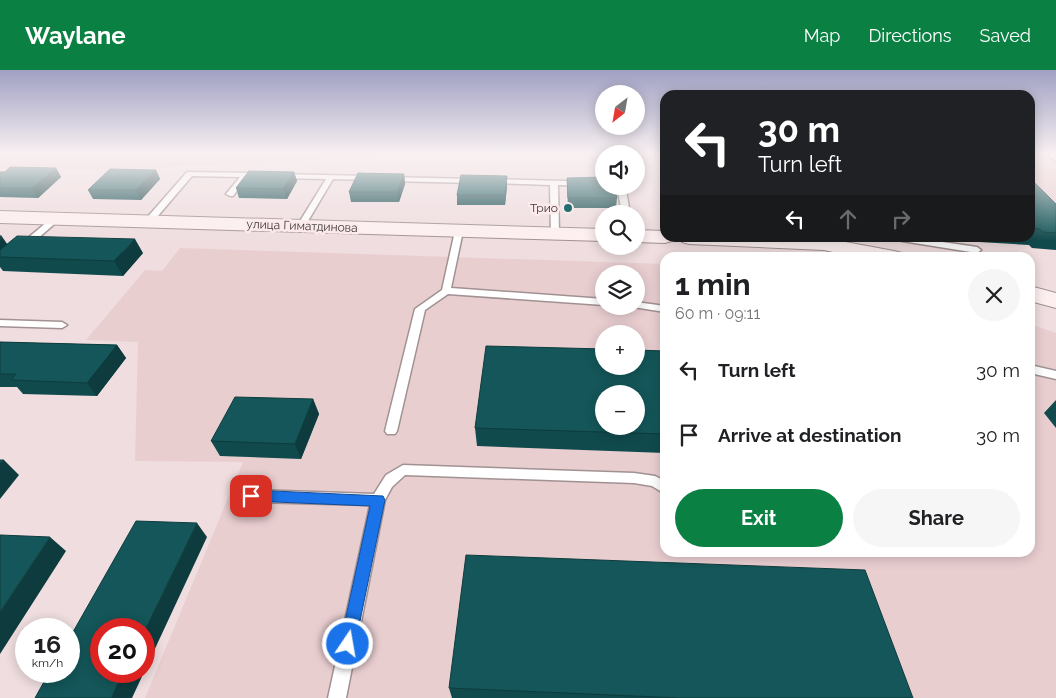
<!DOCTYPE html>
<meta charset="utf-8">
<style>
:root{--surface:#fff;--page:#f6f6f6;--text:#202124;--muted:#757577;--accent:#0b8043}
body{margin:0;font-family:Raleway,sans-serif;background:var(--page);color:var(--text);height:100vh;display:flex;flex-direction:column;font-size:19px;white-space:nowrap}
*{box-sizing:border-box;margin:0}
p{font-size:16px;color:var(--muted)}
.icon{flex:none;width:28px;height:28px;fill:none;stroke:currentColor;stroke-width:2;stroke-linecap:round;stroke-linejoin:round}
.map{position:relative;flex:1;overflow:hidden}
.side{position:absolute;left:660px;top:182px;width:375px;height:305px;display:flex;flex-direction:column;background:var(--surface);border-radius:15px;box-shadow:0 2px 12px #0003}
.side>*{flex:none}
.guide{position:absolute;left:660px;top:20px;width:375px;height:152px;border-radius:15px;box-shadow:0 2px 12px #0003;background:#202124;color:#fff;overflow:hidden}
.needle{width:32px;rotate:211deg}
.buttons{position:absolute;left:595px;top:15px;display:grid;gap:10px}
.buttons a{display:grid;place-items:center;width:50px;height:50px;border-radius:50%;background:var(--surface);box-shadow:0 2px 12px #0003;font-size:25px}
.speed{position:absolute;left:15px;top:548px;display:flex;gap:10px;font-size:25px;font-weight:700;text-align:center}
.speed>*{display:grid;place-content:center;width:65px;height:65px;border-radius:50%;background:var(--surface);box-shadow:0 2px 12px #0003;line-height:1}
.speed small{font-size:12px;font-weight:400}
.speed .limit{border:8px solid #d22;background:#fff;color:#111}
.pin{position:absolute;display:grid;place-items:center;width:42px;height:42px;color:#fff;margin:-21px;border-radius:10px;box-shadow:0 2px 8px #0006}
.me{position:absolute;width:55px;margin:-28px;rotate:12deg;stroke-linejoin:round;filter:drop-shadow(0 0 4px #0008)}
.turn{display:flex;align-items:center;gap:18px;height:105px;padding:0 15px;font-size:22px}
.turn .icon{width:65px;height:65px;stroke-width:2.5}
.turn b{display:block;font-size:35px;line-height:42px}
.lanes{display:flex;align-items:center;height:48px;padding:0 15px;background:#0003;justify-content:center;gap:25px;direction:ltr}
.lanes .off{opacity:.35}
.round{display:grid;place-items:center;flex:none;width:52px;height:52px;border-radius:26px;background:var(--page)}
.overview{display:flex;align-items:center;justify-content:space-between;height:85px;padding:0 15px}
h1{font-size:30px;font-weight:700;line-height:38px}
.cta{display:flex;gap:10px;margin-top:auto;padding:10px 15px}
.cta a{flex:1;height:58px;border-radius:30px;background:var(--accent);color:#fff;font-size:20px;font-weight:700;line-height:58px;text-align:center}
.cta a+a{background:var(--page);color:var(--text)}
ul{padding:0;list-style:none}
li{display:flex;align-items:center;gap:15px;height:65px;padding:0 15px}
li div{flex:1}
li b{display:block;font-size:19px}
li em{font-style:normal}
header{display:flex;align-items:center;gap:30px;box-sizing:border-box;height:70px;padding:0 25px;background:var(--accent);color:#fff}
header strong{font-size:24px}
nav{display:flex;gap:28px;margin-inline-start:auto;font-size:18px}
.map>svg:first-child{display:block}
.built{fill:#e9ced0;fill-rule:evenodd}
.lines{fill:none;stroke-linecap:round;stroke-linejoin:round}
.lane-casing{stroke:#a19192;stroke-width:3}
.secondary-casing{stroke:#a19192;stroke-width:2}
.lane{fill:#fff;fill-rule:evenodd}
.secondary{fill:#fdeff0;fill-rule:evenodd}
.wall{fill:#114a4d}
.shaded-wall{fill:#0e3c3e}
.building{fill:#145659;stroke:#0e3c3e;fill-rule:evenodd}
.route{fill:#1a73e8;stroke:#114b97}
.poi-dot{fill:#226e71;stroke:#fceaec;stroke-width:2}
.labels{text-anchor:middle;stroke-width:5;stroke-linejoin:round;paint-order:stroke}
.far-poi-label{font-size:12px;fill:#403a3a;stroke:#fceaec;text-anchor:end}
.far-street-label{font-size:12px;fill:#403a3a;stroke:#fceaec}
</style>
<header>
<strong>Waylane</strong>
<nav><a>Map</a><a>Directions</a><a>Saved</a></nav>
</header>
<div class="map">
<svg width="1056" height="628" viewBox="0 0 1056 628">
<rect width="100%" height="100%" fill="#efdddf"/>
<!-- built -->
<path class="built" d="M0 84H399L352 88 129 99H0Z
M1030 84H1056V180L1032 178 1022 168H1030Z
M180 178 665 194V482H1030V254L1056 263V628H145L243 392 135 391 138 272 86 270 145 200 162 201ZM604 204H636V236H604ZM604 264H636V296H604ZM604 324H636V356H604Z"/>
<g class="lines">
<!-- lane casing -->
<g class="lane-casing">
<path id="lane" d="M1047 84H1055L1056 91Z
M187 102 259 103 263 105 259 107H247L233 126H230L226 124 240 107 192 106 151 154H145V150Z
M277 104 369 106 373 108 369 110 333 109 305 156 301 159 297 156 326 109 280 108H277Z
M387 107 474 109 478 111 474 113 390 111H387Z
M490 109 604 112V116L558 115 559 164 555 167 551 164 550 115 493 113H490Z
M613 116H622L626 120 630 144H622L618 121Z
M53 147 60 149 28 177H22V173Z
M459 158 463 161 451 218 604 229V235L448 224 425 240 397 361 395 364H387L385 361 415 239 442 220 455 161Z
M898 168H915L977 177 981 180 977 183 902 171Z
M636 232 665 236V242L633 237 636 236Z
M0 250 62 252 67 255 62 258 0 256Z
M1030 295 1056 301V309L1030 303Z
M403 395 634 403 655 406 665 411V424L652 416 634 413 405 405 392 417 385 430 346 628H328L370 435 251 432 246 430 244 426 246 422 251 420 374 424 386 405Z"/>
</g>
<!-- secondary casing -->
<g class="secondary-casing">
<path id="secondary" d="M0 141 604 159V171L0 153Z
M636 160 665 161V168H675L672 171 665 173 636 172Z
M679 168H824L894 181 902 183 905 188H859L824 180 689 174 682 172Z
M1030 216 1056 223V238L1030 231Z"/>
</g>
<!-- lane -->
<use href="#lane" class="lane"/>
<!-- secondary -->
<use href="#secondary" class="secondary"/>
</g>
<!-- wall -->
<path class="wall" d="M56 98 61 107 38 128 0 127V102Z
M156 100 160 109 141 130 93 129 88 120Z
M294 102 297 111 287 129 239 128 236 118Z
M404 104 405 114 399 132H351L349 122Z
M507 106V116L505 135H457V125Z
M567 108 617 128 616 138H568L567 117Z
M1030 108 1056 134V180L1032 178 1029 175 945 170 925 168H1030Z
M0 165 7 174 143 183 123 206 3 201 0 197Z
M0 272 117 275 126 288 97 326 23 324 17 317H0Z
M665 281V383L477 376 475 358Z
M313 329 319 344 301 389 220 386 211 371Z
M1056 330V358L1044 343Z
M449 618 913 628H452Z"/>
<!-- shaded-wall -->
<path class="shaded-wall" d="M56 98 61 107 38 128 32 118Z
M156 100 160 109 141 130 136 120Z
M294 102 297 111 287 129 283 119Z
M404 104 405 114 399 132 397 122Z
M507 106V116L505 135V125Z
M1 165 11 180 0 187V166Z
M135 169 143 183 123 206 114 191Z
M117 275 126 288 97 326 87 313Z
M313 329 319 344 301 389 295 374Z
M4 390 19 405 0 429V394Z
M197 453 207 467 132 628H111L124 601H144V562Z
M50 467 66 481 0 584V542Z"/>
<!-- building -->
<path class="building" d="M10 97 56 98 32 118H0V102H5Z
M110 99 156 100 136 120H88Z
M249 101 294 102 283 119 236 118Z
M358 103 404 104 397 122H349Z
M461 105 507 106 505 125H457Z
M604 107V116H614L617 128H568L567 108Z
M1030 108 1056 134V163L1043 162 1040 159 1030 158Z
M17 166 135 169 114 191 0 187V180Z
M0 272 117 275 87 313 11 310 16 304H0Z
M486 276 604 279V296H636V280L665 281V364L475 358ZM604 324H636V356H604Z
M235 327 313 329 295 374 211 371Z
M0 390H4L0 394Z
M136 451 197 453 144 562V559H101V601H124L111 628H35L50 601H69V569Z
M0 465 50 467 0 542Z
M466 485 865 500 913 628H681L449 618Z"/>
<!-- sky -->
<linearGradient id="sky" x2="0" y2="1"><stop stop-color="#a0a0c3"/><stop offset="0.49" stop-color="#f8f0f1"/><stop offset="1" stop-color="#f8f0f1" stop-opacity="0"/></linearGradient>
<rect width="1056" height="171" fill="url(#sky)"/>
<!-- route -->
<path class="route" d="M251 420 383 426 385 430 354 580 348 582 343 580 340 574 370 436 251 431 246 430 244 426 246 422Z"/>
<!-- markers -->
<circle class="poi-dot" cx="568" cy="138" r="5"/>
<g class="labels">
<!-- far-poi labels -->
<g class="far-poi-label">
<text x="558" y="142">Трио</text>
</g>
<!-- far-street labels -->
<g class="far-street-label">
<text transform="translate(302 156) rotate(2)" y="4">улица Гиматдинова</text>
</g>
</g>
</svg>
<div class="buttons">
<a><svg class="needle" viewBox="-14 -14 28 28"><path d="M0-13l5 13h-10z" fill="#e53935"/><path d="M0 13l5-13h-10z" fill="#757577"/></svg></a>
<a><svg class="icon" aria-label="sound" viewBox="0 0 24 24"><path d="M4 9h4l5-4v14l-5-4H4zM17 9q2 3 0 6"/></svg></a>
<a><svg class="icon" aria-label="search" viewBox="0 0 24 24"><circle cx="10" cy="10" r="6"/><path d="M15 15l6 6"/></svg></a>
<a><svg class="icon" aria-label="layers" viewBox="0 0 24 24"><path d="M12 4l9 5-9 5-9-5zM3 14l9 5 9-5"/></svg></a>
<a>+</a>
<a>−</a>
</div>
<div class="speed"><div>16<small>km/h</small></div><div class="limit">20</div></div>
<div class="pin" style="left:251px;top:426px;background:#d93025"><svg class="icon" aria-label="arrive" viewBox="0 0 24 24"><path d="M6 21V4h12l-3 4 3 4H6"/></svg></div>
<svg class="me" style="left:348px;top:574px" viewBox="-20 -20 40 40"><circle r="17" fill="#1a73e8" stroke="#fff" stroke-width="3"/><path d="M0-11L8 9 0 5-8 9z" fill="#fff"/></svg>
<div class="guide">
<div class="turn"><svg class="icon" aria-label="left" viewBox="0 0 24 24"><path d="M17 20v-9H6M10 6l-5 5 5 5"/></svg><div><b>30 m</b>Turn left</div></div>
<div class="lanes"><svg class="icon" aria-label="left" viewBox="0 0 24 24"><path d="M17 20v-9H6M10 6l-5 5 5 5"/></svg><svg class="icon off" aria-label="ahead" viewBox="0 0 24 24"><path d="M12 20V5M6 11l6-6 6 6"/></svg><svg class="icon off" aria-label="right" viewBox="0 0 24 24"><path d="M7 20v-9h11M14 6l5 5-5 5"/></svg></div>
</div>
<section class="side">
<div class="overview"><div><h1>1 min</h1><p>60 m · 09:11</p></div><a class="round"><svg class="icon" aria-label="close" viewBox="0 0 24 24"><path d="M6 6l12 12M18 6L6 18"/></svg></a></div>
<ul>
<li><svg class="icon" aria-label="left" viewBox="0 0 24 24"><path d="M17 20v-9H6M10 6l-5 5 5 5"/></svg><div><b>Turn left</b></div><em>30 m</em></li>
<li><svg class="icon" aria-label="arrive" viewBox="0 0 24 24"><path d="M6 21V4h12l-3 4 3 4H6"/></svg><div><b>Arrive at destination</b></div><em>30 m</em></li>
</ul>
<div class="cta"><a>Exit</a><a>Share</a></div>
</section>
</div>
